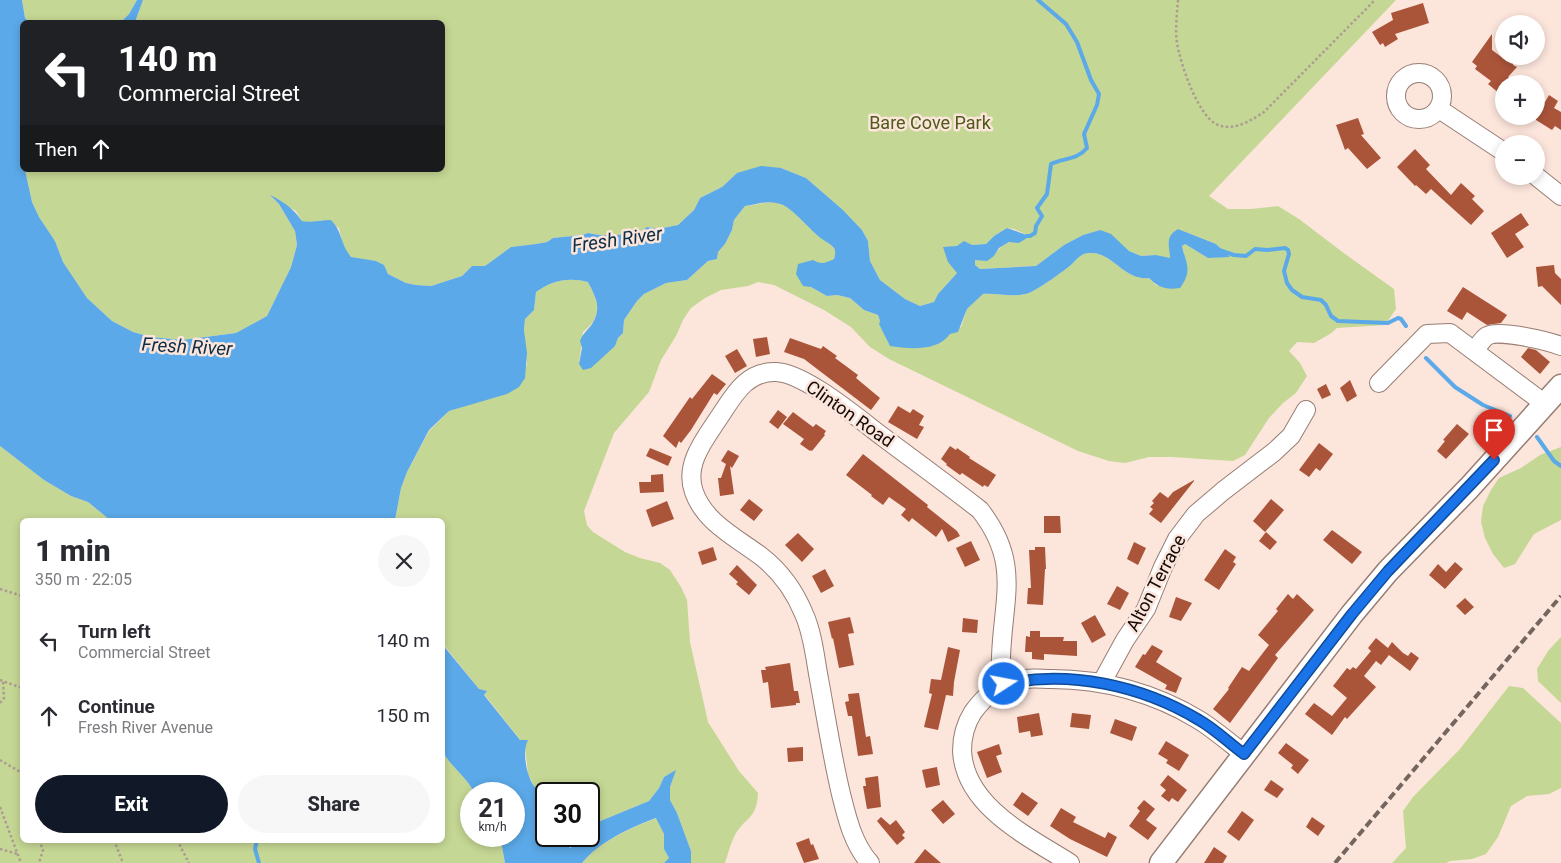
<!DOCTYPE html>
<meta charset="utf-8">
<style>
:root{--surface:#fff;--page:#f7f7f7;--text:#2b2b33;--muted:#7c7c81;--accent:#111827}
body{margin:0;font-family:Roboto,sans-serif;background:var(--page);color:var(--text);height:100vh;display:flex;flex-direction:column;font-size:19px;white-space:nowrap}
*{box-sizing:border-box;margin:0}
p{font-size:16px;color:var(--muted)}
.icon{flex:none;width:28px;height:28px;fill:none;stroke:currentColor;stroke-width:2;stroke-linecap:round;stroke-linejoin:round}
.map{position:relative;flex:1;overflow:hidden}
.side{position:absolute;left:20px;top:518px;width:425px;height:325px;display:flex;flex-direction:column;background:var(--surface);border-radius:8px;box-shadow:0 2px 8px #0003}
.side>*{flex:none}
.hud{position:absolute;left:20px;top:20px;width:425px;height:152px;border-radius:8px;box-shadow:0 2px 8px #0003;background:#202124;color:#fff;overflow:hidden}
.fabs{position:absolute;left:1495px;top:15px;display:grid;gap:10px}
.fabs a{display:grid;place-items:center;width:50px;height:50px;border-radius:50%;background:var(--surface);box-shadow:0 2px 8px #0003;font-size:25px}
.speed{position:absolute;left:460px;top:782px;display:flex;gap:10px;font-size:25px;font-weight:700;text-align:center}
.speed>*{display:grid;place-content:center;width:65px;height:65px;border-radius:50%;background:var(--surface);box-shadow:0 2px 8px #0003;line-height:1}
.speed small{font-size:12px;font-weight:400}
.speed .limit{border:2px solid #111;border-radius:8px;background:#fff;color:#111}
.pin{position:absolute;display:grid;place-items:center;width:42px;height:42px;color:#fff;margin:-51px -21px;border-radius:50% 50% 50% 0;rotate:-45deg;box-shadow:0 0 5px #0007}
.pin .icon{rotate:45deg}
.me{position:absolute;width:55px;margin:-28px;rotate:79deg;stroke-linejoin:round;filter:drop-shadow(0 0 4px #0008)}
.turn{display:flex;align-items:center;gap:18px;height:105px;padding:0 15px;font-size:22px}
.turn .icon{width:65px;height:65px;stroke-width:2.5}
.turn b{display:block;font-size:35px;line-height:42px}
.then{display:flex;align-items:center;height:48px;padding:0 15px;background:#0003;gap:10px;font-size:19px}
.round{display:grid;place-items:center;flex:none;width:52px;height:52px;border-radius:26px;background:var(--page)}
.overview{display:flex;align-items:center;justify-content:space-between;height:85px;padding:0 15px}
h1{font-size:30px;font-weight:800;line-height:38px}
.cta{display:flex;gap:10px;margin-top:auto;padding:10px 15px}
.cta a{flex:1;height:58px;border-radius:30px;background:var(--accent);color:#fff;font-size:20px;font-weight:800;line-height:58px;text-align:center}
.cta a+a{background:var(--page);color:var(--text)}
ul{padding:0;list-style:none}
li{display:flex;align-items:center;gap:15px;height:75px;padding:0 15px}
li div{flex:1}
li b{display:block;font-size:19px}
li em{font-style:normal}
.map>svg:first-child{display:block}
.green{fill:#c5d794}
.water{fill:#5ba9e8}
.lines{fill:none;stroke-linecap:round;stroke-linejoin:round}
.stream{stroke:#5ba9e8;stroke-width:4}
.building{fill:#aa543a}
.minor-casing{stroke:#977d73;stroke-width:20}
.major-casing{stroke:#977d73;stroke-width:25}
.path{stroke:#ad9b93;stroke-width:2.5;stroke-dasharray:2.5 2.5;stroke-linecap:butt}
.minor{stroke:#fff;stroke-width:18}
.major{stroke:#fff;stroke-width:22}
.rail{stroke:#74655f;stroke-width:4;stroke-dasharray:8 4;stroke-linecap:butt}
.route-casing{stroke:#114b97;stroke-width:12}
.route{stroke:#1a73e8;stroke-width:9}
.labels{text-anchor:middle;stroke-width:5;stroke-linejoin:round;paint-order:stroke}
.park-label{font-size:18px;fill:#4d5a19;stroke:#fce5db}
.street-label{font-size:18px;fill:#140b08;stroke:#fce5db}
.water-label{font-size:19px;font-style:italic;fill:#0c2e47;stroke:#fce5db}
</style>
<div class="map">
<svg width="1561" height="863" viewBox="0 0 1561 863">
<rect width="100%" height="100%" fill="#fce5db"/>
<!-- green -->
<path class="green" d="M22 0H137L129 14 121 22H29L25 18Z
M143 0H1396L1209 196 1228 209H1251L1278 206 1299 219 1345 254 1394 289 1396 309 1385 325 1337 328 1330 334 1314 343 1297 342 1289 351 1300 363 1307 376 1296 393 1283 403 1269 418 1245 455 1233 461 1172 457H1149L1125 463 1109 461 1078 451 889 359 870 347 851 327 824 310 774 285 758 282 748 286 721 290 705 298 691 308 683 320 676 336 661 360 649 392 614 433 584 511 587 525 593 532 625 552 640 558 660 563 670 570 681 587 687 600 690 642 708 722 739 771 758 793C757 820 744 817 734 837 730 845 728 854 725 863H691V851L677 813 670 800V787L675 771 664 777 659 788 649 801 598 822 589 835V794H546V797L534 786 528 774 525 746 484 694 486 692 479 689 443 644 442 520H395L401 488 407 472 429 431 449 411 477 402 527 365 524 330 525 319 534 310 536 292C552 280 569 277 588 282 599 303 603 316 583 332L579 364 615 346 618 338 623 333 624 320 637 301 644 294 666 283 687 280 708 261 717 259 718 252 725 244 732 230 734 220 745 206C759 205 769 199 783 205 792 209 810 229 818 236 823 240 830 243 834 248 836 251 835 255 834 259L826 263H818L811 287 827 296 837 295 850 298 864 310 878 315 880 321 950 334 961 327 967 309 983 294C998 293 1015 298 1029 293 1037 290 1064 271 1071 265 1077 259 1081 253 1090 253 1113 252 1124 281 1149 278L1157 286 1184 253 1182 246 1185 244 1208 258 1229 256 1216 244 1178 229 1170 259 1156 255 1141 256 1129 251 1120 243 1100 230 1083 235 1064 245 1036 266 980 269 975 265V260L994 256C1002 242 1014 240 1030 236L1014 229 1007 228 994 236 986 244 972 245 957 273 938 294 934 302 920 306 905 299 880 280 870 261 868 241 862 230 843 210 806 178 781 168 737 173 722 187 700 198 694 210 678 225 658 229 647 227 639 233 616 235H599L588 233 582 235 553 238 547 242 536 244 511 247 485 266H472L462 276 431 286 416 285 406 283 388 274 384 265 376 261 351 258 344 249 339 228 322 220 311 223 302 221 296 211 271 197 279 204 295 231 297 245 291 267 267 316 236 333 182 340 151 337 133 332 112 321 87 298 63 262 55 241 39 217 32 202 25 170H442V22H135Z
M0 446 44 480 71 496 88 502 110 520H22V840H442L443 752C451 767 467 777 475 794H471V836H500L505 863H0Z
M1561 447V520L1534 534 1515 564 1504 568 1493 554 1485 538 1481 522 1483 506 1491 490 1499 478 1521 468 1540 455Z
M1561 637V703L1538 681 1537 669 1548 651Z
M1509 686 1523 688 1561 723V788L1549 794 1527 796 1511 806 1498 837 1486 854 1472 859 1450 861 1446 863H1392L1406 848 1403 811 1413 797 1460 749Z
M657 818 664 834V849L670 859 664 863H582C599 842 632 827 657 818Z"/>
<!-- water -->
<path class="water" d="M0 0H22L25 18 29 22H22V170H25L32 202 39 217 55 241 63 262 87 298 112 321 133 332 151 337 182 340 236 333 267 316 291 267 297 245 295 231 279 204 270 195C284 202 293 208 302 221 312 223 320 220 331 220 343 232 340 244 351 257L376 261 384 265 388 274 406 283 416 285 431 286 462 276 472 266H485L511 247 536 244 547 242 553 238 582 235 588 233 599 235H616L639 233 647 227 658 229 678 225 694 210 700 198 722 187 737 173 761 166 781 168 806 178 843 210 862 230 868 241 870 261 880 280 905 299 920 306 934 302 938 294 957 273 948 262 943 247 957 246 964 241 972 245 986 244 994 236 1007 228 1030 236 1019 243 1009 242 999 248 994 256 987 261 975 260V265L980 269 1036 266 1064 245 1083 235 1100 230 1111 234 1129 251 1141 256 1156 255 1170 258C1170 247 1164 237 1178 229L1216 244 1230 257 1208 258 1185 244 1182 246C1186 264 1193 270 1180 288 1166 290 1159 288 1149 278 1124 281 1113 252 1090 253 1081 253 1077 259 1071 265 1064 271 1037 290 1029 293 1015 298 998 293 983 294L967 309 958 332 950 334C937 352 909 349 890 346L879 324 880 321 878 315 864 310 850 298 837 295 827 296 811 287 803 286 796 274 798 264 813 260C821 265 826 263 834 259 835 255 836 251 834 248 830 243 822 240 818 236 810 229 792 209 783 205 769 199 759 204 745 206L734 220 732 230 725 244 718 252 717 259 708 261 687 280 666 283 644 294 637 301 624 320 623 333 618 338 615 346 591 368 583 370 579 364 582 348 580 341C583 333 588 330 592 324 602 308 596 298 588 282 569 277 552 280 536 292L534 310 525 319 524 330 527 353 525 378 519 387 507 394 449 411 429 430 407 472 401 488 395 520H110L88 502 71 496 44 480 0 446Z
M137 0H143L135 22H121L129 14Z
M442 644 479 689 487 691 484 695 520 740H528C522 751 526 775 534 786 537 790 542 793 546 797V836H565L570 848 589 836 598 822 649 801 659 788 664 777 676 770 670 787V800L677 813 691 851V863H664L669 858 664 849V834L656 818C631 827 599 842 582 863H505L500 836H514V794H475C467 777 451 767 443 752Z"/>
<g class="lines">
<!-- stream -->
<path class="stream" d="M1027 236H1030L1035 233 1036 226 1042 216 1037 208 1047 194 1051 164C1064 158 1077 160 1087 148L1084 134 1097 105 1099 94 1091 80 1077 42 1066 24 1038 0
M1219 250 1234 255 1246 256 1255 249 1267 250 1285 248 1288 250 1289 254 1284 271 1287 283 1292 290 1302 297 1321 300 1326 305 1331 316 1338 321 1388 323 1398 318 1401 319 1406 326
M1426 358 1455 387 1483 405 1510 416
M1537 437 1554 461 1561 466
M257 840 255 849 259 863"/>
</g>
<!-- building -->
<path class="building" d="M1423 3 1429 23 1395 34 1398 39 1385 47 1383 43 1380 45 1372 32 1393 20 1391 13Z
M1492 34V50L1504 59 1509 58 1513 61V65L1517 67 1508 77 1511 80 1508 84H1504V89L1500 94 1488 84 1491 81 1475 69 1477 66 1472 62Z
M1549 95 1558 101 1554 108 1561 112V130L1555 126 1552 130 1536 120V96L1545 102Z
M1358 118 1364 134 1361 135 1381 158 1367 169 1348 148 1345 150 1336 125Z
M1415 149 1430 165 1426 169 1451 195 1461 183 1475 196 1472 199 1484 211 1471 225 1431 189 1426 194 1416 185 1415 186 1397 167Z
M1521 213 1529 225 1515 234 1524 247 1507 258 1491 233Z
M1554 265 1555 273 1561 279V305L1542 286 1538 287 1536 267Z
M1463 287 1507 315 1501 323 1487 325 1467 312 1462 320 1447 311Z
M767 337 770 354 756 357 753 339Z
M790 338 821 349 823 346 837 356 835 358 858 375 856 378 880 398 871 410 804 359 784 352Z
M1528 348 1536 350 1550 362 1540 374 1521 357Z
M737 349 747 366 735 373 725 356Z
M712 374 726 384 717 395 714 393 691 430 681 443 679 441 676 448 663 436 690 397 692 399Z
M1350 380 1357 396 1347 402 1340 388Z
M1326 384 1331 395 1322 399 1317 389Z
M898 406 910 413 913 409 924 416 919 425 924 427 917 439 888 422Z
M778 410 787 417 778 429 769 422Z
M793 412 813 427 816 424 826 431 824 434 825 435 812 451 811 450 810 451 800 444 804 439 783 424Z
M1457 424 1469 434 1446 459 1437 451 1445 441 1443 440Z
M1319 443 1333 454 1320 471 1316 468 1309 477 1299 470Z
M950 446 956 450 957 448 970 457 969 458 996 475 988 487 984 485 983 487 962 473 960 475 946 465 947 464 941 459Z
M650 448 672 457 668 466 646 456Z
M728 450 739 456 732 468 730 466 734 494 720 496 718 478H721L726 464 721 461Z
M863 454 928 505 927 507 957 531 960 536 948 542 942 529 936 537 912 518 909 522 901 515 906 509 889 497 883 505 871 496 872 495 846 475Z
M663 474 664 492 640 493 639 482H651V475Z
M1194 481 1161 523 1149 514 1153 509 1150 507 1154 503 1152 501 1160 492 1168 498 1173 492 1194 480Z
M749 499 763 510 754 521 740 510Z
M1271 499 1284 510 1265 532 1253 521Z
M667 501 674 519 652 527 646 510Z
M1044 516H1060L1061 533H1044Z
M1332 530 1362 552 1352 564 1323 540Z
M1266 532 1277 542 1270 550 1259 541Z
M798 533 814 549 802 562 785 545Z
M971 541 980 560 965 567 956 548Z
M1134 542 1146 548 1138 565 1127 559Z
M713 547 717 560 702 565 698 552Z
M1035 547H1045L1046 569H1045L1043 605 1027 604 1028 588H1031L1029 550H1035Z
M1225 549 1236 557 1233 562 1236 564 1219 590 1204 580Z
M1455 562 1463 569 1445 589 1429 575 1438 564 1446 572Z
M737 565 757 585 749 595 736 584 738 582 729 574Z
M825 569 834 586 821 593 812 576Z
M1117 586 1129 593 1120 610 1107 604Z
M1288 594 1293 599 1297 594 1314 610 1275 655 1278 658 1230 723 1213 709 1229 689 1228 688 1242 667 1249 671 1269 645 1258 635 1278 611 1276 609Z
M1176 597 1192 603 1181 621 1169 617Z
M1465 598 1474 607 1465 615 1456 606Z
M1095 615 1106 635 1092 643 1081 623Z
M850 617 854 633 848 634 854 665 839 668 833 638 832 639 828 622Z
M963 618 978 620 977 633 962 632Z
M1030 631H1040V637H1064L1063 641H1077V656L1044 654V660L1032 659V652H1025L1026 636 1030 637Z
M1376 638 1388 648 1392 642 1403 653 1408 656 1411 652 1419 658 1410 671 1389 655 1381 665 1376 661 1364 676 1376 687 1347 719 1345 717 1332 735 1305 714 1314 703 1332 716 1347 698 1333 686 1347 668 1350 670 1353 667 1356 669 1371 651 1368 648Z
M1152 645 1163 651 1156 662 1182 678 1176 693 1165 689 1167 685 1135 667 1143 654 1145 655Z
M948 647 960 650 954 682 953 696 946 695 938 730 924 727 932 694 929 693 931 679 941 680Z
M790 663 794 691H798L800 703H796V705L771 708 768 682 763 683 761 670H766L765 667Z
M859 693 866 737 870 736 873 754 858 756 852 716H848L845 702 849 701 848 694Z
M1039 713 1043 735 1031 737 1030 731 1019 733 1017 717Z
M1072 713 1091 715 1089 729 1070 727Z
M1115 719 1137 727 1132 741 1110 733Z
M1166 741 1189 755 1179 771 1166 763 1168 760 1158 754Z
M1286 743 1309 760 1298 774 1291 768 1293 765 1278 753Z
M999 744 1002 754 996 756 1002 772 987 778 977 752Z
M803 747V761L788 762 787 748Z
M937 767 940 785 926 788 922 770Z
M1168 775 1187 790 1178 802 1172 798 1169 802 1161 796 1166 790 1160 785Z
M878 776 881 807 867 809 863 786H866L865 778Z
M1271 780 1284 789 1277 798 1264 790Z
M1022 792 1038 803 1028 816 1013 805Z
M943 800 955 814 943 824 931 810Z
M1144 800 1155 809 1146 820 1157 828 1148 840 1129 826 1140 811 1137 808Z
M1061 808 1076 817 1073 822 1105 838 1108 832 1117 837 1107 857 1070 839 1050 826Z
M1242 811 1254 820 1239 841 1227 832Z
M881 817 890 825 896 820 905 832 902 835 905 838 897 845 877 821Z
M1312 817 1325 826 1318 836 1306 827Z
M809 838 811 845 813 844 819 859 804 863 796 843Z
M1214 847 1227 856 1223 863H1204Z
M925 849 941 863H914Z"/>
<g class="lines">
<!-- minor casing -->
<g class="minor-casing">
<path id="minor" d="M1396 96a23 23 0 1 1 46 0a23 23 0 1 1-46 0Z
M1439 109 1504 152
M1536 176 1561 196
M1474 351C1478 347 1482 339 1487 336 1499 329 1548 341 1561 346
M1379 383 1427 334 1450 333 1545 404
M1102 682 1125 640 1146 609 1163 567 1177 539 1196 514 1223 491 1274 452 1291 436 1306 410
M870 863C853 844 847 818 841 794 832 756 826 717 819 679 815 658 813 634 804 614 795 592 781 572 762 557 737 538 705 523 694 492 684 465 704 440 718 419 733 397 745 371 776 372 805 373 859 419 883 437 915 461 948 485 980 510 1021 563 1003 597 1001 657 1000 666 1003 675 1004 684
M1070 863C1029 837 965 807 962 751 962 738 966 723 973 712 987 693 1001 683 1025 679 1034 678 1043 679 1052 679 1103 679 1155 693 1199 720 1215 730 1230 743 1244 754"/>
</g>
<!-- major casing -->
<g class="major-casing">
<path id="major" d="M1161 863 1352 614 1388 571 1469 488 1561 386"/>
</g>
<!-- path -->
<path class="path" d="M1178 0C1177 14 1175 29 1177 43 1180 62 1199 122 1221 126 1236 130 1252 120 1264 112L1375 0
M0 589 22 596
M0 680 22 688
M0 703 4 698 3 681
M0 760 22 773
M0 807 21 863
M39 840 43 850 39 863
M114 840 123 863
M177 840 189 863
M0 849 18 854"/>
<!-- minor -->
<use href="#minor" class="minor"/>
<!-- major -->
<use href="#major" class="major"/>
<!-- rail -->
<path class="rail" d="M1335 863 1561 596"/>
</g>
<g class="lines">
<!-- route casing -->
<g class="route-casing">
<path id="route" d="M1004 684C1069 670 1141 685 1199 720 1215 729 1229 743 1244 754L1352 614 1388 571 1494 460"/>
</g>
<!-- route -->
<use href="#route" class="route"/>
</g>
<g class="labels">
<!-- park labels -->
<g class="park-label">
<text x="930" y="129">Bare Cove Park</text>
</g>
<!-- street labels -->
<g class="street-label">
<text transform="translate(850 414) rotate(35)" y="6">Clinton Road</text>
<text transform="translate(1156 583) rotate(-62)" y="6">Alton Terrace</text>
</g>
<!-- water labels -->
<g class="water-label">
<text transform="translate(617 239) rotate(-8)" y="7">Fresh River</text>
<text transform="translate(187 346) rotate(3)" y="7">Fresh River</text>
</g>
</g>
</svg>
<div class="fabs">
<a><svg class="icon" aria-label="sound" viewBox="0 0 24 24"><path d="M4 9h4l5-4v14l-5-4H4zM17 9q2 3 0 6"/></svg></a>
<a>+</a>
<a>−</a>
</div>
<div class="speed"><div>21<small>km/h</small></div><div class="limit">30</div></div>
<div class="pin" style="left:1494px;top:460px;background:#d93025"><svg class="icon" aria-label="arrive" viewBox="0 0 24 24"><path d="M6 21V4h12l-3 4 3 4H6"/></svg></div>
<svg class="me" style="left:1004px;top:684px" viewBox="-20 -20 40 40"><circle r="17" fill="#1a73e8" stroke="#fff" stroke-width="3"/><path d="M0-11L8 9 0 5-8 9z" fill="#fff"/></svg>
<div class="hud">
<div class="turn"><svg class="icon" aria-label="left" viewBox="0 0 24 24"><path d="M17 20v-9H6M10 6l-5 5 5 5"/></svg><div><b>140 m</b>Commercial Street</div></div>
<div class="then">Then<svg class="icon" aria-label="ahead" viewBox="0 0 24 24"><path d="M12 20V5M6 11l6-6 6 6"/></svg></div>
</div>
<section class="side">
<div class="overview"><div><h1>1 min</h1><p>350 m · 22:05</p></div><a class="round"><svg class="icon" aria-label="close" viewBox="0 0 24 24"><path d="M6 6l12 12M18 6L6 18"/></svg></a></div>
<ul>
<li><svg class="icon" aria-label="left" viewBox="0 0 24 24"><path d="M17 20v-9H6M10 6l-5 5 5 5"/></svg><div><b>Turn left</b><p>Commercial Street</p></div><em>140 m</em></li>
<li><svg class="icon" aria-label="ahead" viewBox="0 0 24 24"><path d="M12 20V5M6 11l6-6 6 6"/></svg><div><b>Continue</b><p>Fresh River Avenue</p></div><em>150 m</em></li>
</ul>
<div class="cta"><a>Exit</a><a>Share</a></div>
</section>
</div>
